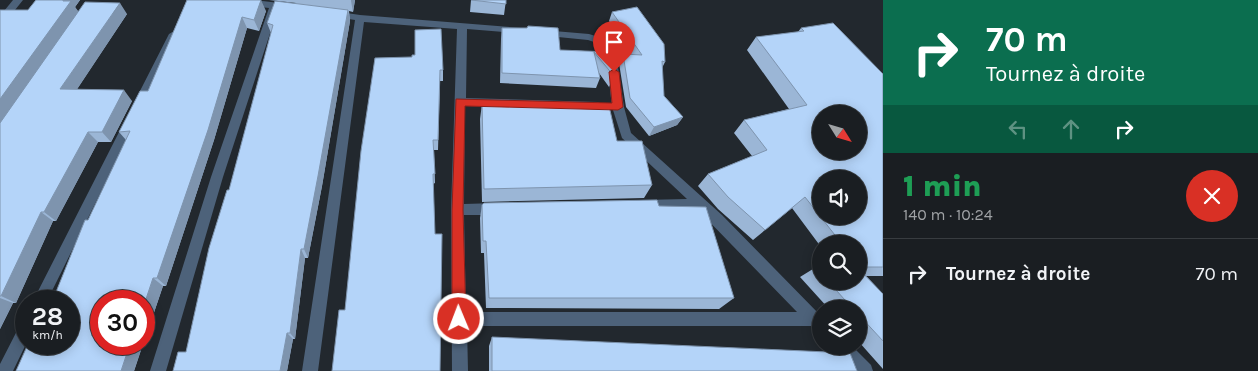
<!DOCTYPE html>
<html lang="fr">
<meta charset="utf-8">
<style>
:root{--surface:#1a1e22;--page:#272b2f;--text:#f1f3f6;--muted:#9fa2a5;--line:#383c40}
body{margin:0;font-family:Karla,sans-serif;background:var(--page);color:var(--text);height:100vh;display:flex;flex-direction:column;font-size:19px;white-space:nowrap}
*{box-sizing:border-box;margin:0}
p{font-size:16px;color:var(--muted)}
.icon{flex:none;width:28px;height:28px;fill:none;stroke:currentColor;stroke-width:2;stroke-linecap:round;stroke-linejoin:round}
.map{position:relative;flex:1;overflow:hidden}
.panel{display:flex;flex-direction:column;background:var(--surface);width:375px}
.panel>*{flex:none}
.top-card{background:#0b6e4f;color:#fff;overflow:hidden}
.needle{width:32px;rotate:127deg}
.controls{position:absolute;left:812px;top:105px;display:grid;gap:10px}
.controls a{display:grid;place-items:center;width:55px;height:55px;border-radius:50%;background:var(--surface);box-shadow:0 2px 12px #0003,0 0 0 1px var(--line);font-size:25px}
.speed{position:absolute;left:15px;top:290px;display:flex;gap:10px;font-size:25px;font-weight:700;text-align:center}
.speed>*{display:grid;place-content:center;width:65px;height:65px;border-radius:50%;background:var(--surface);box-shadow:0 2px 12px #0003,0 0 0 1px var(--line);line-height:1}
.speed small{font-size:12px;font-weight:400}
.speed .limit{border:8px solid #d22;background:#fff;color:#111}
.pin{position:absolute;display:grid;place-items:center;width:42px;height:42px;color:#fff;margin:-51px -21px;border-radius:50% 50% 50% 0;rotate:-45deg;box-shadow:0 0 5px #0007}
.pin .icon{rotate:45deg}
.me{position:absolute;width:55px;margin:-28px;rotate:359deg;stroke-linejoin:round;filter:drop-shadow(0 0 4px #0008)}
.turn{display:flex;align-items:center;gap:18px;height:105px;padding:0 20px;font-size:22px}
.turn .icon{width:65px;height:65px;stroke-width:2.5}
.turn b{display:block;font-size:35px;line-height:42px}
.lanes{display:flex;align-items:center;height:48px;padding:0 20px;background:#0003;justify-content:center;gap:25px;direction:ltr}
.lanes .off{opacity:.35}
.round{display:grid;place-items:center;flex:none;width:52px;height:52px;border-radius:26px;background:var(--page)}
.overview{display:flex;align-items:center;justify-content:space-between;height:85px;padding:0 20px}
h1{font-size:30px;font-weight:800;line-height:38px;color:#1e9e55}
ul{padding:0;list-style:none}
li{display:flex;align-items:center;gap:15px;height:70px;padding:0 20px;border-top:1px solid var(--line)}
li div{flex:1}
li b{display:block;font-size:19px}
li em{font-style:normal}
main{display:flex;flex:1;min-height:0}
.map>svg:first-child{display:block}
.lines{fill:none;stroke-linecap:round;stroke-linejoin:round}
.minor{fill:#4d627a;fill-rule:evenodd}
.wall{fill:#9bb6d6}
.shaded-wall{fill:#7e94ae}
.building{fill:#b4d4f9;stroke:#7e94ae;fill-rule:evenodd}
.route{fill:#d93025;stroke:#8d1f18}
</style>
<main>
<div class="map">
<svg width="883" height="371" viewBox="0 0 883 371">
<rect width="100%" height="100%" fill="#22282e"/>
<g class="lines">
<!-- minor -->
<path class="minor" d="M13 0H23L3 25 0 26V16Z
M222 0H253L288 4 293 7 288 10 278 9 223 177 166 371H150L211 177 269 8 227 3Z
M333 11 360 15 521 28 522 30 517 33 467 29 466 98 598 102 604 106 598 110 465 106 464 204 497 203 502 205 503 209 502 213 497 215H464L466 312H797L698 210 642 212 637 210 636 206 637 202 642 200 687 199 622 138 612 107 606 55 597 43 588 40 538 35V31L542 30 589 34 605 39 616 54 624 107 631 133 722 215 821 316V333L811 326H467L468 371H452L451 210 457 29 364 22 318 371H302L355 20 330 16 328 14Z
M174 31 179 34 47 301H33L169 34Z
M26 321V344L13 371H0V364L21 323Z
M834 346H852L871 365 873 371H854L836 351Z"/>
</g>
<!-- wall -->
<path class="wall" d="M36 0H80L75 7 78 12 127 14 77 89 132 101 111 142H98L56 221H53L16 303H13L0 329V10H28Z
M187 0 266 11 259 31 247 28 214 140 166 286H163L144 342V301L143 344 134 371H16L54 297 126 140 119 132 148 91Z
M269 0H355L353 12 349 11 350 21 322 186 308 258H305L295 339H293L287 371H173L186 352 271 33 267 23 296 3Z
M471 0H506L504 15 470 12Z
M612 12 665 62 662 68 664 96 683 117 677 125 649 136 626 107 619 63 623 54 631 55 609 21Z
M502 28 560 50 609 52 614 76 609 87 599 73 600 78 596 88 500 83 501 39Z
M801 28 883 74V276H866L883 294V369L859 342V309H829L800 277 821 264V281H859V244H821V247L792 208 753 240 718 209 698 186 708 174 752 156 734 133 744 120 789 109 747 50 756 37 798 32Z
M375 58 443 70V81H440L438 150H434L435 183 433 184 345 310Z
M482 104 617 141 652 185 644 198 482 202 480 119Z
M482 205 659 206 734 298 719 309 486 308 484 253H481L480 218Z
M492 337 857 371H489V346Z"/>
<!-- shaded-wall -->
<path class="shaded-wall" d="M63 0H80L75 7 79 12 0 127V99Z
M261 0 266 11 259 31 254 20Z
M351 0H355L353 12 351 1Z
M120 3 127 14 70 100 60 89Z
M348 10 350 21 322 186 308 258 304 249Z
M242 17 247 28 214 140 166 286 157 278Z
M124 90 132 101 111 142 102 132Z
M683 117 677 125 649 136 654 127Z
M88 132 98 142 56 221 44 212Z
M41 212 53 221 16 303 1 296Z
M301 249 305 258 295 339 290 333Z
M153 278 163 286 144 342V305Z
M0 298 13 303 0 329Z
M287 333 293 339 287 371H280Z
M130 344H143L134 371H121Z"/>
<!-- building -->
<path class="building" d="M36 0H63V1H71L0 99V10H28Z
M187 0H261L254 20 242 17 208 130 157 278H153L144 305V301H101V344H130L121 371H16L28 344H69V301H46L47 298 54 297 85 220H88L130 131 119 132 140 91H148Z
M471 0H506V4Z
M275 1 348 10 318 176 304 249H301L290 333H287L280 371H173L178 352H186L209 248 227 190H229L273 25 267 23Z
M85 2 120 3 60 89 124 90 102 132H88L44 212H41L1 296H0V123Z
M637 7 664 44 665 62 662 61 664 96 683 117 654 127 630 98 623 54 642 55 612 12Z
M833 23 883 74V267H859V244H842L805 197 765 230 728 197 708 174 767 150 744 120 807 105 756 37 804 31 801 28ZM821 114H859V151H821ZM821 179H859V216H821Z
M528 26 558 28 560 50 609 52 614 76 594 52 600 78 502 73V28H527Z
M441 29 443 70H440L438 140H433L435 174H433L435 234H442L440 371H332L339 310H345L361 151 375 58 412 57V55H415V30Z
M482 104 609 106 617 141H642L652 185 484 189Z
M657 200 659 206 706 207 734 298H489L486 241H483L482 205 484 203Z
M821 264V274L815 267Z
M859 269 883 294V341L859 315V309H853L828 281H859Z
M492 337 850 353 857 371H492Z"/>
<!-- route -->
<path class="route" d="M614 69 619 72 623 107 618 110 465 106 463 210 466 319 464 323 459 325 454 323 452 319V210L456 99 612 103 609 72Z"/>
</svg>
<div class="controls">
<a><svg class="needle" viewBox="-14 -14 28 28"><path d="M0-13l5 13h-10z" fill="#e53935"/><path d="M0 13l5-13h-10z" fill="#9fa2a5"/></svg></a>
<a><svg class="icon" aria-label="sound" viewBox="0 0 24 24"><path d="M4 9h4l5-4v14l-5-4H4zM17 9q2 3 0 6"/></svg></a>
<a><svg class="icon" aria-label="search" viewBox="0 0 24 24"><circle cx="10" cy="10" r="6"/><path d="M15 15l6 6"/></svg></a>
<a><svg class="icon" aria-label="layers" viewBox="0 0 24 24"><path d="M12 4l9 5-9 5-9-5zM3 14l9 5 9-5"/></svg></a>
</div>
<div class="speed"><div>28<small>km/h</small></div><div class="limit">30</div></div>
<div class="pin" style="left:614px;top:72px;background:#d93025"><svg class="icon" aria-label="arrive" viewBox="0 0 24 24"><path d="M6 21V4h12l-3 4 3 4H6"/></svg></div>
<svg class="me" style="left:459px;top:319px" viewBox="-20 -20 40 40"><circle r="17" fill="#d93025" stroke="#fff" stroke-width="3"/><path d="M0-11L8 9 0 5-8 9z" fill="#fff"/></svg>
</div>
<section class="panel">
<div class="top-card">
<div class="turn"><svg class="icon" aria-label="right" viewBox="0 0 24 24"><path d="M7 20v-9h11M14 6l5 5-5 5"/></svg><div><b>70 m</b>Tournez à droite</div></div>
<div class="lanes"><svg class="icon off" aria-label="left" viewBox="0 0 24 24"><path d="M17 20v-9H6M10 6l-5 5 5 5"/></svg><svg class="icon off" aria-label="ahead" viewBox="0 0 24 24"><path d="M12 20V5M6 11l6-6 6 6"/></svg><svg class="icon" aria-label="right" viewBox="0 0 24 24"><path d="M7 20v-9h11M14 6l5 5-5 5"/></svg></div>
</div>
<div class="overview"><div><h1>1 min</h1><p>140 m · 10:24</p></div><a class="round" style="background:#d93025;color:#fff"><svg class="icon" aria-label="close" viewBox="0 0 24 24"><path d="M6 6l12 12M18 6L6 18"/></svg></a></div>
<ul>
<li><svg class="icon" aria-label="right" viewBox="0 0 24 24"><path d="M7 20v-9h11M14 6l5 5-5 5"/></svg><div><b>Tournez à droite</b></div><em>70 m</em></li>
</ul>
</section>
</main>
